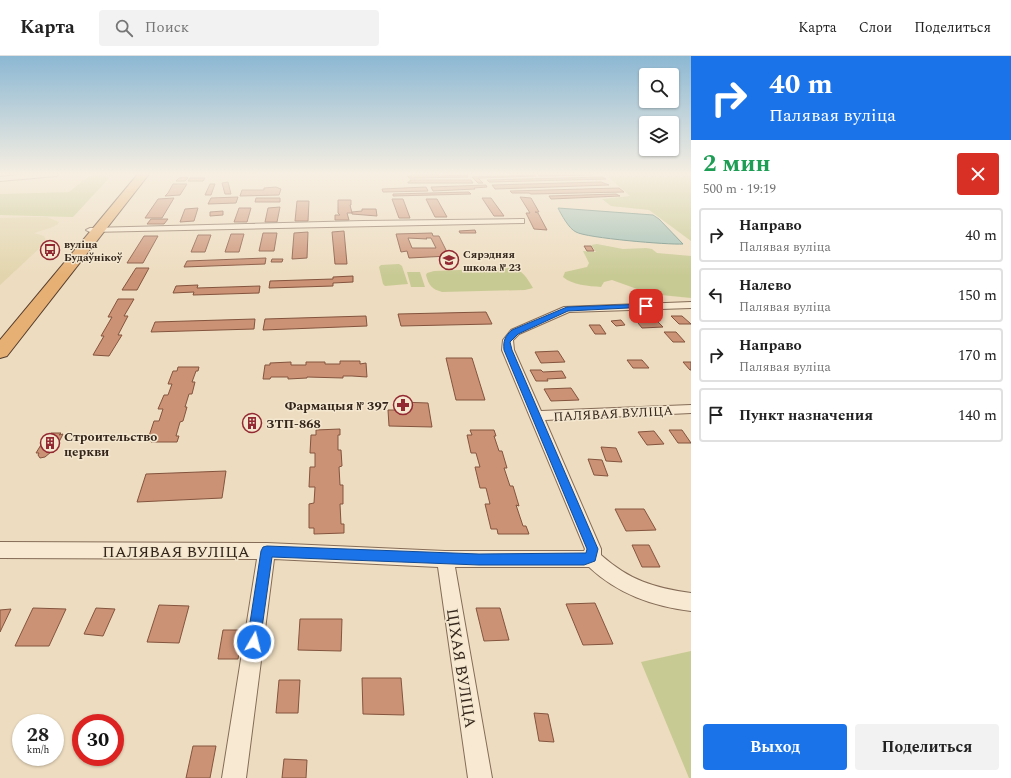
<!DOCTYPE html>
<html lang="ru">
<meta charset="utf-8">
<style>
:root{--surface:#fff;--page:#f2f2f2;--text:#222;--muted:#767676;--line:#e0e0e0;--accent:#1a73e8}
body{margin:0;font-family:Spectral,serif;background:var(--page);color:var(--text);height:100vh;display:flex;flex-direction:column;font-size:15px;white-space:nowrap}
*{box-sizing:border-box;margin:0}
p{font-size:13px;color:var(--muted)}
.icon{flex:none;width:22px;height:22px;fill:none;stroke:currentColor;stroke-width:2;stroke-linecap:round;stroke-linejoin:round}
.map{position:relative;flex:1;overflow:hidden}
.panel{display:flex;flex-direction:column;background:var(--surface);width:320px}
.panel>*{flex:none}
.top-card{background:#1a73e8;color:#fff;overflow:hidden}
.controls{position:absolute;left:639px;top:12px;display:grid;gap:8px}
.controls a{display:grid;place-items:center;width:40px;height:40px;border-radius:4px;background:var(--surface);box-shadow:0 1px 3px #0004;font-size:20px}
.speed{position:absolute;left:12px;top:658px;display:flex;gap:8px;font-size:20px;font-weight:700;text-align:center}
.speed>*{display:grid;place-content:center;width:52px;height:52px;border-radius:50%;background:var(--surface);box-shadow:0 1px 3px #0004;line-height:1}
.speed small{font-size:10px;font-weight:400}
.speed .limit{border:6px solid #d22;background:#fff;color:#111}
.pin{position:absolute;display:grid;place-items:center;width:34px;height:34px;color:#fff;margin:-17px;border-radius:8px;box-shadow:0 2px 6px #0006}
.me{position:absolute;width:44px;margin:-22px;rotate:8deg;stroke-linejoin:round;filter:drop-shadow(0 0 3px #0008)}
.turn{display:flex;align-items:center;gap:14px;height:84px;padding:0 12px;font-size:18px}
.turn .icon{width:52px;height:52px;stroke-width:2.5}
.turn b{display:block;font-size:28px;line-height:34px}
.round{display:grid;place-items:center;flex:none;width:42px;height:42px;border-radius:4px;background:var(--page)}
.summary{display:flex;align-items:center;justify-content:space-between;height:68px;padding:0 12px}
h1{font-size:24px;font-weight:700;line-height:30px;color:#1e9e55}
.action{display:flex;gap:8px;margin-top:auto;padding:8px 12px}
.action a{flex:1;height:46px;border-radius:4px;background:var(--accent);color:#fff;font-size:16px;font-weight:700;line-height:46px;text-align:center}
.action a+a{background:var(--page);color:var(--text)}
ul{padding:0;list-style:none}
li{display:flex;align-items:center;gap:12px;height:54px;margin:0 8px 6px;padding:0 4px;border:2px solid var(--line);border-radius:4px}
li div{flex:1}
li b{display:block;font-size:15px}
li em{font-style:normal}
header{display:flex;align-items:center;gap:24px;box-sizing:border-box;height:56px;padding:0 20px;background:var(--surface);border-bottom:1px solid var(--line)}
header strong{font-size:19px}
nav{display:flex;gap:22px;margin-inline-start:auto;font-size:14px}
.search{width:280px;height:36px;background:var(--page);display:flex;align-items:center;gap:10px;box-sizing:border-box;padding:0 14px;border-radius:4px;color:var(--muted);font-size:15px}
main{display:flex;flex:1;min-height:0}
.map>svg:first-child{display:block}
.farmland{fill:#e2d5ad}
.green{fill:#c8ca94}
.water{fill:#a2bfb4;stroke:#6a8c81}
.building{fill:#cb9275;stroke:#84543e;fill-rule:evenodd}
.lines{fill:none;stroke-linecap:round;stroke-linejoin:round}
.minor-casing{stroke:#856c58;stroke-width:2}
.tertiary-casing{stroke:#856c58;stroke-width:2}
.trunk-casing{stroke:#533b2c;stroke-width:2}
.minor{fill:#f8ead2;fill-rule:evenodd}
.tertiary{fill:#f8ead2;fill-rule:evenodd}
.trunk{fill:#e6b074;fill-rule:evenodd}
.route{fill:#1a73e8;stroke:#114b97}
.labels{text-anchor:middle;stroke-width:3;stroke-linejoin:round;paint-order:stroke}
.far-poi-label{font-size:11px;font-weight:bold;fill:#35261c;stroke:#f4e7cf;text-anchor:start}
.poi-label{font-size:13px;font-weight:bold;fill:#35261c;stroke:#f4e7cf;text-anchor:start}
.street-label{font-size:13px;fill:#35261c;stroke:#f4e7cf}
.near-street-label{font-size:16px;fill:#35261c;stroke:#f4e7cf}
</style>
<header>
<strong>Карта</strong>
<div class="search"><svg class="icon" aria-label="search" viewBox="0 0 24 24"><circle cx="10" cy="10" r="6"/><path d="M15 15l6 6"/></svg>Поиск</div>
<nav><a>Карта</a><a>Слои</a><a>Поделиться</a></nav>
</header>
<main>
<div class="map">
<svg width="691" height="722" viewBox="0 0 691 722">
<rect width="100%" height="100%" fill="#eddcbf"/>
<!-- farmland -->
<path class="farmland" d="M28 161H47L59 166 58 168 53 171 34 177 44 180 46 185 44 188 0 229V162Z"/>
<!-- green -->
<path class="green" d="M101 118H113L73 161 0 159V138L69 136 89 120Z
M605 118H691V185L649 154 611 150 602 143 630 140Z
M597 188 623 193 646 192 652 193 657 197 691 200V242L651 238 612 224 604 226 601 231C589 230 572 229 563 221L565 216 587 211 589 207 583 195 596 196 591 189Z
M399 208 402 210 408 228 385 230 383 228 379 211 381 209Z
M511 212C523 214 527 222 533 232L525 234 442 236C432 233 429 230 426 219L427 217 434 215Z
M407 216H420L425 231H411Z
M691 595V722H689L641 606Z"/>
<!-- water -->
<path class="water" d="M558 152 653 159 659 163 683 188C669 189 586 182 576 176 569 173 561 158 558 152Z"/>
<!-- building -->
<path class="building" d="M438 118V120L467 119 468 121 409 122 408 120H412L411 119Z
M537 118H592V119L539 120Z
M534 119 536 120 478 122 483 127H478L472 121Z
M187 121 188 122 185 125H176L179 122Z
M602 121 606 123 489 126 487 124Z
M190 122H205L203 125H188Z
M410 124H471L473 127H408V126H410Z
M228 126 231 138H225L222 127Z
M601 126 609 129 495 133 492 129Z
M173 128H187L180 139 165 140 168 137Z
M210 128H215L211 139H205Z
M486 129 487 131 474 132 475 133 433 135 431 131Z
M276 131 281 133 279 139 240 140 242 134H264V132Z
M426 131 428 135 383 136 382 133Z
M619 132 624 136 531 138 529 137H512L510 135Z
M469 136 471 138 393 140V138Z
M616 138 620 140 551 143 549 140Z
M238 141 236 147 208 148 211 142Z
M520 141 531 142 539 156H535L538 157 547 174 534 173 526 157H530Z
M174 142 162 162H145L158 143Z
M256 142H280V146H255Z
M482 142H491L504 160H494Z
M392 143H403L410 162H399Z
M426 143H437L447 161H435Z
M338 144H351V149H350L352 157H347L349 164H335V159H340L338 157Z
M297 145H309L308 165H295Z
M280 151 277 166H265L268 152Z
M198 152 194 165 180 166 185 153Z
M239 152H251L247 166H234Z
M362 153H376L377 160 352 158V156L362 155Z
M223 155V159L210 160V156Z
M151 163H168L164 168H147Z
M475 174 476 177H460L459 175Z
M344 175 347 208H335L332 176Z
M308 176 307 202 292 203 294 177Z
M263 177H277L274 195H259Z
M432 177 433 180H439L449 200 409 202 407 195 401 196 396 178ZM408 182 427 183 426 182H431L436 192H412Z
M231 178H244L239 196H225Z
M198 179H211L205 196H191Z
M144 180H158L143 207H127Z
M584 190H591L594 195H587Z
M266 202 265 208 184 211 187 205Z
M272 203H283L282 206H271Z
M136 212H149L137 234H122Z
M353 220V226L333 227V230L269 232 270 225 333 223V221Z
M198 229 197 232 260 230 259 237 193 239 194 236 173 237 176 230Z
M118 243H134L124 260H128L118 279H122L109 300 93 299 104 280H101L112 261H108Z
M486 256 492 268 401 270 398 258Z
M366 260 367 270 263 274 265 263Z
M671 260H682L691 268H679Z
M634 262H654L663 271 642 272Z
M255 263 254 273 151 276 155 266Z
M621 264 625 269 616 270 611 265Z
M589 269H600L606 278H595Z
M664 276H676L685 286H673Z
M558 295 565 306 541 307 535 296Z
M446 302H472L485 344H456Z
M627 304H642L649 312H633Z
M340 305H360V308L366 307 367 321 352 320H343V322L307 321V322L288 323V321H271L270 323H263L265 309H270V307L291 306V309H306V306H325V308H340Z
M683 306H691V314H690Z
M178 311H199L198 315H196L192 326H195L192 338H189L185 351H187L183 365 180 366 176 380H179L177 386H151L152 383H148L154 365H159L163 353H158L164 339H168L172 328H168L173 315H177Z
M530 314H541L543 316 562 315 566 322 547 323 548 325H536Z
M571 332 579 344 551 345 544 333Z
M400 346 428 347 432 371 389 370 388 354H400Z
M248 363H258L257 371H246Z
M340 373V379H338V394H341L342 410 339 411 340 429H343V448H340L341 468H344V477L314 478V472H309V448L314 447 315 431H309L310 411H315V397H310L311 379H316V374Z
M470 374H494L496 380H494L499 395H502L507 412H504L510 430H513L519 450 516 449 523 470H526L529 478H498L497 473H491L485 448H490L486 432H480L475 411H480L476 397H471L467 379H472Z
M669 374H682L691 387H678Z
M654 375 664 388 647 389 638 376Z
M51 377H61L59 379 63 378 54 396H51L45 401 40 402 38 399 39 397H36L47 379H50Z
M601 391 616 392 622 406 606 405Z
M588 403 602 404 608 420 594 419Z
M226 415 222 442 137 446 146 418Z
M615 453H644L656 474 626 475Z
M632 489H649L660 511H642Z
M595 547 613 588 583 589 566 548Z
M159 549 189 550 179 587 147 586Z
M33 552 66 553 49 590H15Z
M96 552 115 553 103 580 84 578Z
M476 552H500L509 584 484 585Z
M11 553 0 576V554Z
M300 563H342L341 595 298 594Z
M223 574H243L238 603H218Z
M362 622H401L404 659 363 658Z
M279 624H300L298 657H276Z
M534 657 548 658 554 686 539 685Z
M193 690H216L210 722H186Z
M284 703 307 704 306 722H282Z"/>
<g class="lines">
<!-- minor casing -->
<g class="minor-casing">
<path id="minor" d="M521 163H524V167L90 176 86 174 90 172 363 165Z
M691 246V252L569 256 519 278 513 284 514 294 541 355 691 349V357L545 364 601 493V499C629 524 654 532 691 537V555C652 550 618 538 589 511H455L492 722H468L438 511 274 503 246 722H222L257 503 0 502V486L267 487 445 495H584L585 493 502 294 503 284 511 274 564 251Z"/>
</g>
<!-- tertiary casing -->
<g class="tertiary-casing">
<path id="tertiary" d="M26 118H59L56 120 0 125V121Z"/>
</g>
<!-- trunk casing -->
<g class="trunk-casing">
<path id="trunk" d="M138 118H149L7 300 0 302V284Z"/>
</g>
<!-- minor -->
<use href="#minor" class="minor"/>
<!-- tertiary -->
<use href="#tertiary" class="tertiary"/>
<!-- trunk -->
<use href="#trunk" class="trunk"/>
</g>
<!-- sky -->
<linearGradient id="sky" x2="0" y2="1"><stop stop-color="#8cb8d3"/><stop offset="0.54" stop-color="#f7efe2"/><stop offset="1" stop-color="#f7efe2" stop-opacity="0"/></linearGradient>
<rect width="691" height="219" fill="url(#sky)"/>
<!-- route -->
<path class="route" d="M646 248H648V251L568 255 518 278 510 286 512 294 598 493 595 505 584 509H479L272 501 260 586 258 591 254 593 249 591 247 586 261 495 263 491 267 490 479 498 586 497 587 493 504 294C503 285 505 280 512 274L567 251Z"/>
<!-- icons -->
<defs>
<g id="bus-ring" transform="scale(1)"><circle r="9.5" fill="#f4e7cf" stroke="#932932" stroke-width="1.5"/><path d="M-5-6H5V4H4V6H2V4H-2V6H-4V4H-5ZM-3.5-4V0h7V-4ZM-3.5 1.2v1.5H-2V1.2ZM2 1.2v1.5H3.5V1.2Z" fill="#932932"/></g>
<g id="school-ring" transform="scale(1)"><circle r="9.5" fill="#f4e7cf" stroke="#932932" stroke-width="1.5"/><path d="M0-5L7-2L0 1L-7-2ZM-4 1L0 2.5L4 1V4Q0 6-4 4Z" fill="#932932"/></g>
<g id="pharmacy-ring" transform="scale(1)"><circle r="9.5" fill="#f4e7cf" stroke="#932932" stroke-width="1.5"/><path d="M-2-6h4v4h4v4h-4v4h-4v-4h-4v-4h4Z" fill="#932932"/></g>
<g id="building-ring" transform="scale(1)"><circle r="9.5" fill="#f4e7cf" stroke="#932932" stroke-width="1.5"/><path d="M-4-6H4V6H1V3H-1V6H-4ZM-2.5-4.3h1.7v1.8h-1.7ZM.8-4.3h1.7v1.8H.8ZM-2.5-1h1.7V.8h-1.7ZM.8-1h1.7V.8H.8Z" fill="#932932"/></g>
</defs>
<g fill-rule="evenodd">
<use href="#bus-ring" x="50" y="194"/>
<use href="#school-ring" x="449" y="204"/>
<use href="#pharmacy-ring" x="403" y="349"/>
<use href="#building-ring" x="252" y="367"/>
<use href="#building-ring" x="50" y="387"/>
</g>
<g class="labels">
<!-- far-poi labels -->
<g class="far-poi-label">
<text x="64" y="192">вуліца<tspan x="64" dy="13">Будаўнікоў</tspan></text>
<text x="463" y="202">Сярэдняя<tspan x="463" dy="13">школа № 23</tspan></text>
</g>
<!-- poi labels -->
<g class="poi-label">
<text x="389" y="354" text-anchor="end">Фармацыя № 397</text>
<text x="266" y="372">ЗТП-868</text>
<text x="64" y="385">Строительство<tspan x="64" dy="15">церкви</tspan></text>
</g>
<!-- street labels -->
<g class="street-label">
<text transform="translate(613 357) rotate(-3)" y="5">ПАЛЯВАЯ ВУЛІЦА</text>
</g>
<!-- near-street labels -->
<g class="near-street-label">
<text x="176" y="501">ПАЛЯВАЯ ВУЛІЦА</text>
<text transform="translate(462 612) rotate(81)" y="6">ЦІХАЯ ВУЛІЦА</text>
</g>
</g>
</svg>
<div class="controls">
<a><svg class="icon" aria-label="search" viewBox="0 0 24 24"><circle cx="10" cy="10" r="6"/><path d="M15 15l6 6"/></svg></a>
<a><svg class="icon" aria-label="layers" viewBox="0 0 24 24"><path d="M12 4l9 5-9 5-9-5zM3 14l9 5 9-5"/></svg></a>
</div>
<div class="speed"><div>28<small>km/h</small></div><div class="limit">30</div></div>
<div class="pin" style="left:646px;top:250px;background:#d93025"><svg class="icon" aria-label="arrive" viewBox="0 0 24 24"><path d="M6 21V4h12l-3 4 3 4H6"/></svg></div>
<svg class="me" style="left:254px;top:586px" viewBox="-20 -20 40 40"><circle r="17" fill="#1a73e8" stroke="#fff" stroke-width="3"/><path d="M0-11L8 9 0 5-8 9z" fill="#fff"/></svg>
</div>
<section class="panel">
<div class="top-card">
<div class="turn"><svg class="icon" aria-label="right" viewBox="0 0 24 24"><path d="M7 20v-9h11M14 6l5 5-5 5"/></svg><div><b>40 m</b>Палявая вуліца</div></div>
</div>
<div class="summary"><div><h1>2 мин</h1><p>500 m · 19:19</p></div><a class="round" style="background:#d93025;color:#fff"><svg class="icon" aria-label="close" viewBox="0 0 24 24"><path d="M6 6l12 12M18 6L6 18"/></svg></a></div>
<ul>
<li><svg class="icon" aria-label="right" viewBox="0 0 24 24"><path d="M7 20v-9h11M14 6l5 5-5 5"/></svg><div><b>Направо</b><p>Палявая вуліца</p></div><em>40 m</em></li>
<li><svg class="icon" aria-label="left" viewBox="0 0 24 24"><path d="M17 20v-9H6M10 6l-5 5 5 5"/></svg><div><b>Налево</b><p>Палявая вуліца</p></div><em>150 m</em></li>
<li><svg class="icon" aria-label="right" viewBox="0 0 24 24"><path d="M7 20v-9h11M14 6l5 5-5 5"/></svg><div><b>Направо</b><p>Палявая вуліца</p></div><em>170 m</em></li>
<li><svg class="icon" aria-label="arrive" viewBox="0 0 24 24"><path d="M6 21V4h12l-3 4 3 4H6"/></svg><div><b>Пункт назначения</b></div><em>140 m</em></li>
</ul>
<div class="action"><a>Выход</a><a>Поделиться</a></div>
</section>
</main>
